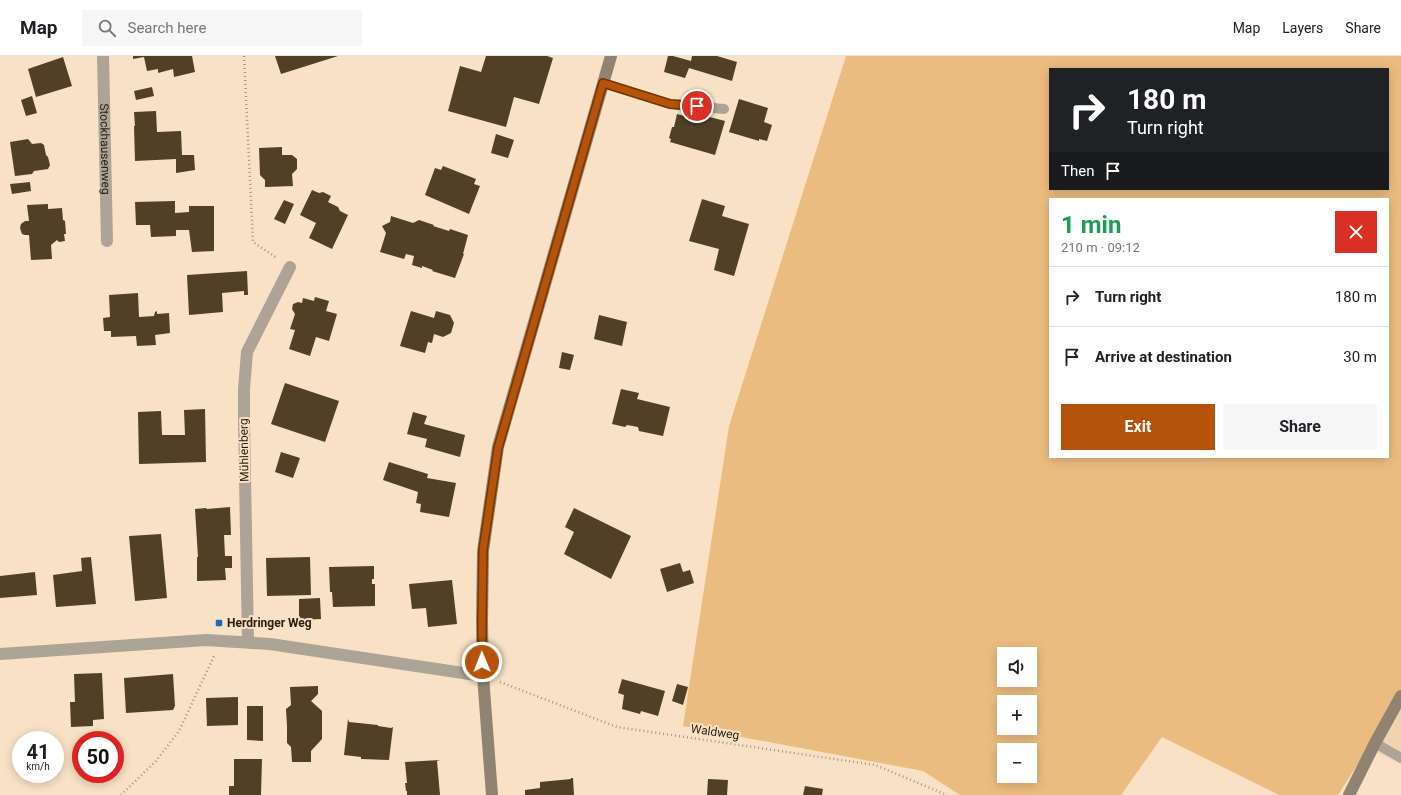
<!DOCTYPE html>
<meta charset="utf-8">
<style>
:root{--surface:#fff;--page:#f6f6f6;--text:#202124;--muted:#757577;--line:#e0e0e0;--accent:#b45309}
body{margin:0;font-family:Roboto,sans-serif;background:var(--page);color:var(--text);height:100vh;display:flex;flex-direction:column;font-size:15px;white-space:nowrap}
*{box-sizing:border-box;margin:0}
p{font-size:13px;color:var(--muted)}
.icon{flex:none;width:22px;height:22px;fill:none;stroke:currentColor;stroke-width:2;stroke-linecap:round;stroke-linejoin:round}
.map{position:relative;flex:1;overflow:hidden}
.details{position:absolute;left:1049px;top:142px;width:340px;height:260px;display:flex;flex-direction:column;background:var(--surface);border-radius:0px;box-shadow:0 2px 10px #0003}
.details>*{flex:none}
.hud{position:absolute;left:1049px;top:12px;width:340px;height:122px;border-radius:0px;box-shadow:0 2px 10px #0003;background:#202124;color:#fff;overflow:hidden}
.controls{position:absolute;left:997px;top:591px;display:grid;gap:8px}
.controls a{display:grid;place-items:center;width:40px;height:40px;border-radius:0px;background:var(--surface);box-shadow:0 2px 10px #0003;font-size:20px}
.speed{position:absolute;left:12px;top:675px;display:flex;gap:8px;font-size:20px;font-weight:700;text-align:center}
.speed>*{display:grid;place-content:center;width:52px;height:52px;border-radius:50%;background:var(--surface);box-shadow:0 2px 10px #0003;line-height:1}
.speed small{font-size:10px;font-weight:400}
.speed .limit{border:6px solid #d22;background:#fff;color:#111}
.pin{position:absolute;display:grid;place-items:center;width:34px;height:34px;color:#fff;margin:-17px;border:2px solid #fff;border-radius:50%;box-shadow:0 1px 4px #0007}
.me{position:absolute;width:44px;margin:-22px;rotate:359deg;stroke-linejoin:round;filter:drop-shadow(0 0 3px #0008)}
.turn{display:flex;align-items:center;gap:14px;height:84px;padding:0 12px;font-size:18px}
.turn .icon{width:52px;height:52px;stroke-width:2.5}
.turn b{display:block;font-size:28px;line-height:34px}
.then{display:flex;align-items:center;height:38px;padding:0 12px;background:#0003;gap:8px;font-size:15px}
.round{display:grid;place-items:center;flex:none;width:42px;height:42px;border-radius:0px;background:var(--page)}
.head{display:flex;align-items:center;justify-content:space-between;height:68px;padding:0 12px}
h1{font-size:24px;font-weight:700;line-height:30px;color:#1e9e55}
.primary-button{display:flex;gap:8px;margin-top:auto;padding:8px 12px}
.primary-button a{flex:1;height:46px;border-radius:0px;background:var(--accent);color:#fff;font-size:16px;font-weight:700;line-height:46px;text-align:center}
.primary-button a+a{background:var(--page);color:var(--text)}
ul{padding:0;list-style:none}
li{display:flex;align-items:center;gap:12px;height:60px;padding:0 12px;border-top:1px solid var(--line)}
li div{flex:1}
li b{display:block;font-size:15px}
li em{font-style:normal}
header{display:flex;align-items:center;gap:24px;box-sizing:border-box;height:56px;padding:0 20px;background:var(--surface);border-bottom:1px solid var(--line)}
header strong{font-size:19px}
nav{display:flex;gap:22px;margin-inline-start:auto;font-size:14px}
.search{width:280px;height:36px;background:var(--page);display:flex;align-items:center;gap:10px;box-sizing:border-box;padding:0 14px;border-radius:0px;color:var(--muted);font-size:15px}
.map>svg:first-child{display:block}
.built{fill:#f0d4b2}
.green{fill:#ebbc80;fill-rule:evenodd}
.building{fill:#513f26}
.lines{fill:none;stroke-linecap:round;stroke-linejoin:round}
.path{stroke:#a6947e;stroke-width:2.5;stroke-dasharray:1 3;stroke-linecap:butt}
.service{stroke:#ada397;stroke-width:10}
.minor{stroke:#ada397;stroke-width:12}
.secondary{stroke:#918371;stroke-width:12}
.route-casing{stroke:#753606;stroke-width:10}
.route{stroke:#b45309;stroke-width:7}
.poi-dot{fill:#1e6bba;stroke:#f8e1c4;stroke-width:1.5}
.labels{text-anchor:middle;stroke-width:4;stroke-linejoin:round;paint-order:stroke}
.street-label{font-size:12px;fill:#251d12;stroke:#f8e1c4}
.poi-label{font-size:12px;font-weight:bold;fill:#251d12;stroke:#f8e1c4;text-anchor:start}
</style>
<header>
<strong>Map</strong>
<div class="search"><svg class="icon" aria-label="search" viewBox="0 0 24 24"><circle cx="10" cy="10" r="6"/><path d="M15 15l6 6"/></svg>Search here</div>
<nav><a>Map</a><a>Layers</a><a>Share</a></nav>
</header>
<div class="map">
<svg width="1401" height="739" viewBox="0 0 1401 739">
<rect width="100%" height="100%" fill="#f8e1c4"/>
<!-- built -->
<path class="built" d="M1401 650V708L1368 692Z"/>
<!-- green -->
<path class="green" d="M846 0H1401V650L1368 692 1338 739H1279L1162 681 1121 739H960L923 715 683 670 729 370ZM1050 13H1388V133H1050ZM1050 143H1388V401H1050ZM1004 598H1030V624H1004ZM1004 646H1030V672H1004ZM1004 694H1030V720H1004Z"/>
<!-- building -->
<path class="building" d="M133 0H192L195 16 174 21 173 13 158 17V13L147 15 144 1 133 3Z
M275 0H338L281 18Z
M486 0H547L553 2 539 48 514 41 506 71 448 55 460 10 481 16Z
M668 0H673L691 5 692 0H717L737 6 732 25 689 12 685 22 664 16Z
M63 1 72 30 36 41 28 13Z
M152 31 154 40 136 44 134 35Z
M32 40 37 57 26 60 21 44Z
M739 43 768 52 764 66 772 69 767 85 759 83V85L729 76Z
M156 55 157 76 181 75 182 99H194L195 114 176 117V103L135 105 134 70H135L134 56Z
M693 57 701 59 700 64 701 65 702 59 725 65 715 99 670 86 671 83 669 82 672 71H674L677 58 691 62Z
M496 78 514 84 508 102 491 97Z
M28 83 32 88 41 87 44 89 46 99 48 101 50 109 48 113 34 115 32 118 15 120 10 86Z
M282 91V99H292L297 103V113L292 118 293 130 265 131V124L260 119 259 92Z
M443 110 476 123 474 128 480 130 469 158 425 139 435 112 441 114Z
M30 126 31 135 12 138 10 128Z
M312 134 319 137 323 136 331 140 328 146 338 151 340 155 348 159 332 193 309 182 316 167 300 159Z
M702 143 725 150 722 160 749 168 734 220 714 214 719 193 689 185Z
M284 144 294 148 285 168 274 163Z
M175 145V157L189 156V150H214V195L192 196 189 174H176V180L151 181 150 169H136L135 146Z
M48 148V153L62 152 63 164 65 165 66 178H64L65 185 59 186 57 184 51 189 52 203 31 204 29 179H25L22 178 20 172 21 168 25 165H29L27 149Z
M391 160 413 167 419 164 434 169 433 170 449 175 450 173 468 179 463 198H464L455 222 432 215 433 214 422 210V212L412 209 414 200 406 198 404 203 380 196 386 177 382 170 390 166Z
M247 215 248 239H244V235L222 237 223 256 189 259 187 219Z
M138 237 139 261 154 260 155 256 157 255V258L169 257 170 277 155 279 156 289 137 290 136 280 111 281V275H104L103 262 110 261 109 239Z
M315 241 329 245 326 255 337 258 329 285 316 281 310 300 289 293 295 274 290 273 295 258 292 253 293 248 298 246 302 247 303 242 314 245Z
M411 255 434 262 436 255 450 259 454 267 451 277 443 281 434 278 432 287 428 286 425 297 400 290Z
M599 259 627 266 622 290 594 283Z
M562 296 574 299 570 314 559 312Z
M285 327 339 345 325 386 271 368Z
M621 333 639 337 637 343 670 351 663 380 639 375 638 371 627 369 625 371 612 368Z
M205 353 206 406 139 408 138 356 161 355 162 379H185L184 354Z
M413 356 427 360 424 368 465 379 460 401 425 391 427 383 407 378Z
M281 396 300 402 293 422 275 416Z
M389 406 428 418 427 422 456 427 449 461 420 456 421 448 416 447 418 436 383 424Z
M230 451 231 479H224L225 500H232V512H225L226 524 197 525V501H198L195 453 206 452 207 453Z
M574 452 631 480 611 523 564 498 574 476 565 471Z
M161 478 167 542 135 545 129 480Z
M91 501 96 548 56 551 53 519 82 515 81 502Z
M310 501 311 539 267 540 266 502Z
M680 507 683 516 690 514 694 527 667 536 660 513Z
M374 510V523H372V528H375V550L333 551 332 536H330L329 511Z
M35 516 37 539 0 542V520Z
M452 524 457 568 428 571 426 552 412 553 409 528Z
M320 542 321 563 299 564V543Z
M102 617 104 663 93 664V670L71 671 70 646H75L74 618Z
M173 618 175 650 173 654 126 657 124 622Z
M622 623 665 635 658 660 641 655 640 658 622 653 624 639 618 637Z
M677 628 688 631 683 649 672 645Z
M318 630V638L311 645 322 655V683L311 695V706H292L291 691 287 687V670L286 653 291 649 290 631Z
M238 641V669L207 670 206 642Z
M247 650H263V685L247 684Z
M348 663 349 666 378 669V670L391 672 393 671 389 704 361 703V701L344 699Z
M234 703H262L261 739H229V730H234Z
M440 704 437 705 440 739H407V735H406L405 727H407L405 706Z
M571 722H573L574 739H525V734L540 732V726L571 723Z
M708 723 728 724 727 739H707Z
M805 730 823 733 822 739H803Z"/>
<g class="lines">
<!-- path -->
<path class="path" d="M244 0 253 186 277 202
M500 626 617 671 875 709 947 739
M121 739 156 705 179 675 214 600"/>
<!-- service -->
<path class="service" d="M603 27 670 48 724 53
M1375 687 1401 702"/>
<!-- minor -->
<g class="minor">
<path id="s1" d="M103 0 107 185"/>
<path d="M248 586 244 366V333L247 296 290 211"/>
<path d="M0 598 206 584 270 588 483 620"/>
</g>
<!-- secondary -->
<path class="secondary" d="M492 739 483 620 482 565 483 495 498 391 611 0
M1349 739 1375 687 1401 640"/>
</g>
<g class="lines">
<!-- route casing -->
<g class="route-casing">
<path id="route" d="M482 606V565L483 494 498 392 603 27 670 48 697 50"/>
</g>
<!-- route -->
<use href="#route" class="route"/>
</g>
<!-- markers -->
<rect class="poi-dot" x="215" y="563" width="8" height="8" rx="2"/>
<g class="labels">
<!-- street labels -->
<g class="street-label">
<text dy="4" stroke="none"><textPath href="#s1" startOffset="93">Stockhausenweg</textPath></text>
<text transform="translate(244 394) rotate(-91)" y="4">Mühlenberg</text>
<text transform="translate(715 676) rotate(8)" y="4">Waldweg</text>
</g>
<!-- poi labels -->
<g class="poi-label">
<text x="227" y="571">Herdringer Weg</text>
</g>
</g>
</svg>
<div class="controls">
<a><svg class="icon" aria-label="sound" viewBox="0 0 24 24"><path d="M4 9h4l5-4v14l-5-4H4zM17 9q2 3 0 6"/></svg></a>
<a>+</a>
<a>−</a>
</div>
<div class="speed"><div>41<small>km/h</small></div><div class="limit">50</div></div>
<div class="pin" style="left:697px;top:50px;background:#d93025"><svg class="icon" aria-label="arrive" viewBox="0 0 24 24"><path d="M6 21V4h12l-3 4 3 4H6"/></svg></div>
<svg class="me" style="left:482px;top:606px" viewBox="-20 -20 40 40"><circle r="17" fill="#b45309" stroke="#fff" stroke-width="3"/><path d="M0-11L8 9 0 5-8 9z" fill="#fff"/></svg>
<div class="hud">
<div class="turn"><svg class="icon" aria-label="right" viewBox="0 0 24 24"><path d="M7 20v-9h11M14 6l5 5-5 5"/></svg><div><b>180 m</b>Turn right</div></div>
<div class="then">Then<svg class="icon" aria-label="arrive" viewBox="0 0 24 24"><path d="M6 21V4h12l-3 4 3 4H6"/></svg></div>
</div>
<section class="details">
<div class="head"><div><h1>1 min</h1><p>210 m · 09:12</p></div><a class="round" style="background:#d93025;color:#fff"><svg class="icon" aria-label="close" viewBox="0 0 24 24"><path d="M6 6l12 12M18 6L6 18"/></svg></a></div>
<ul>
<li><svg class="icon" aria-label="right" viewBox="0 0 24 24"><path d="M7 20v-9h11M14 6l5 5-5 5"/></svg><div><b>Turn right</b></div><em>180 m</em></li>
<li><svg class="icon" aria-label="arrive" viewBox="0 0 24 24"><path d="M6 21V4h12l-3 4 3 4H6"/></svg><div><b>Arrive at destination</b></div><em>30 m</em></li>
</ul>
<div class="primary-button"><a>Exit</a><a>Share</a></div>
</section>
</div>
